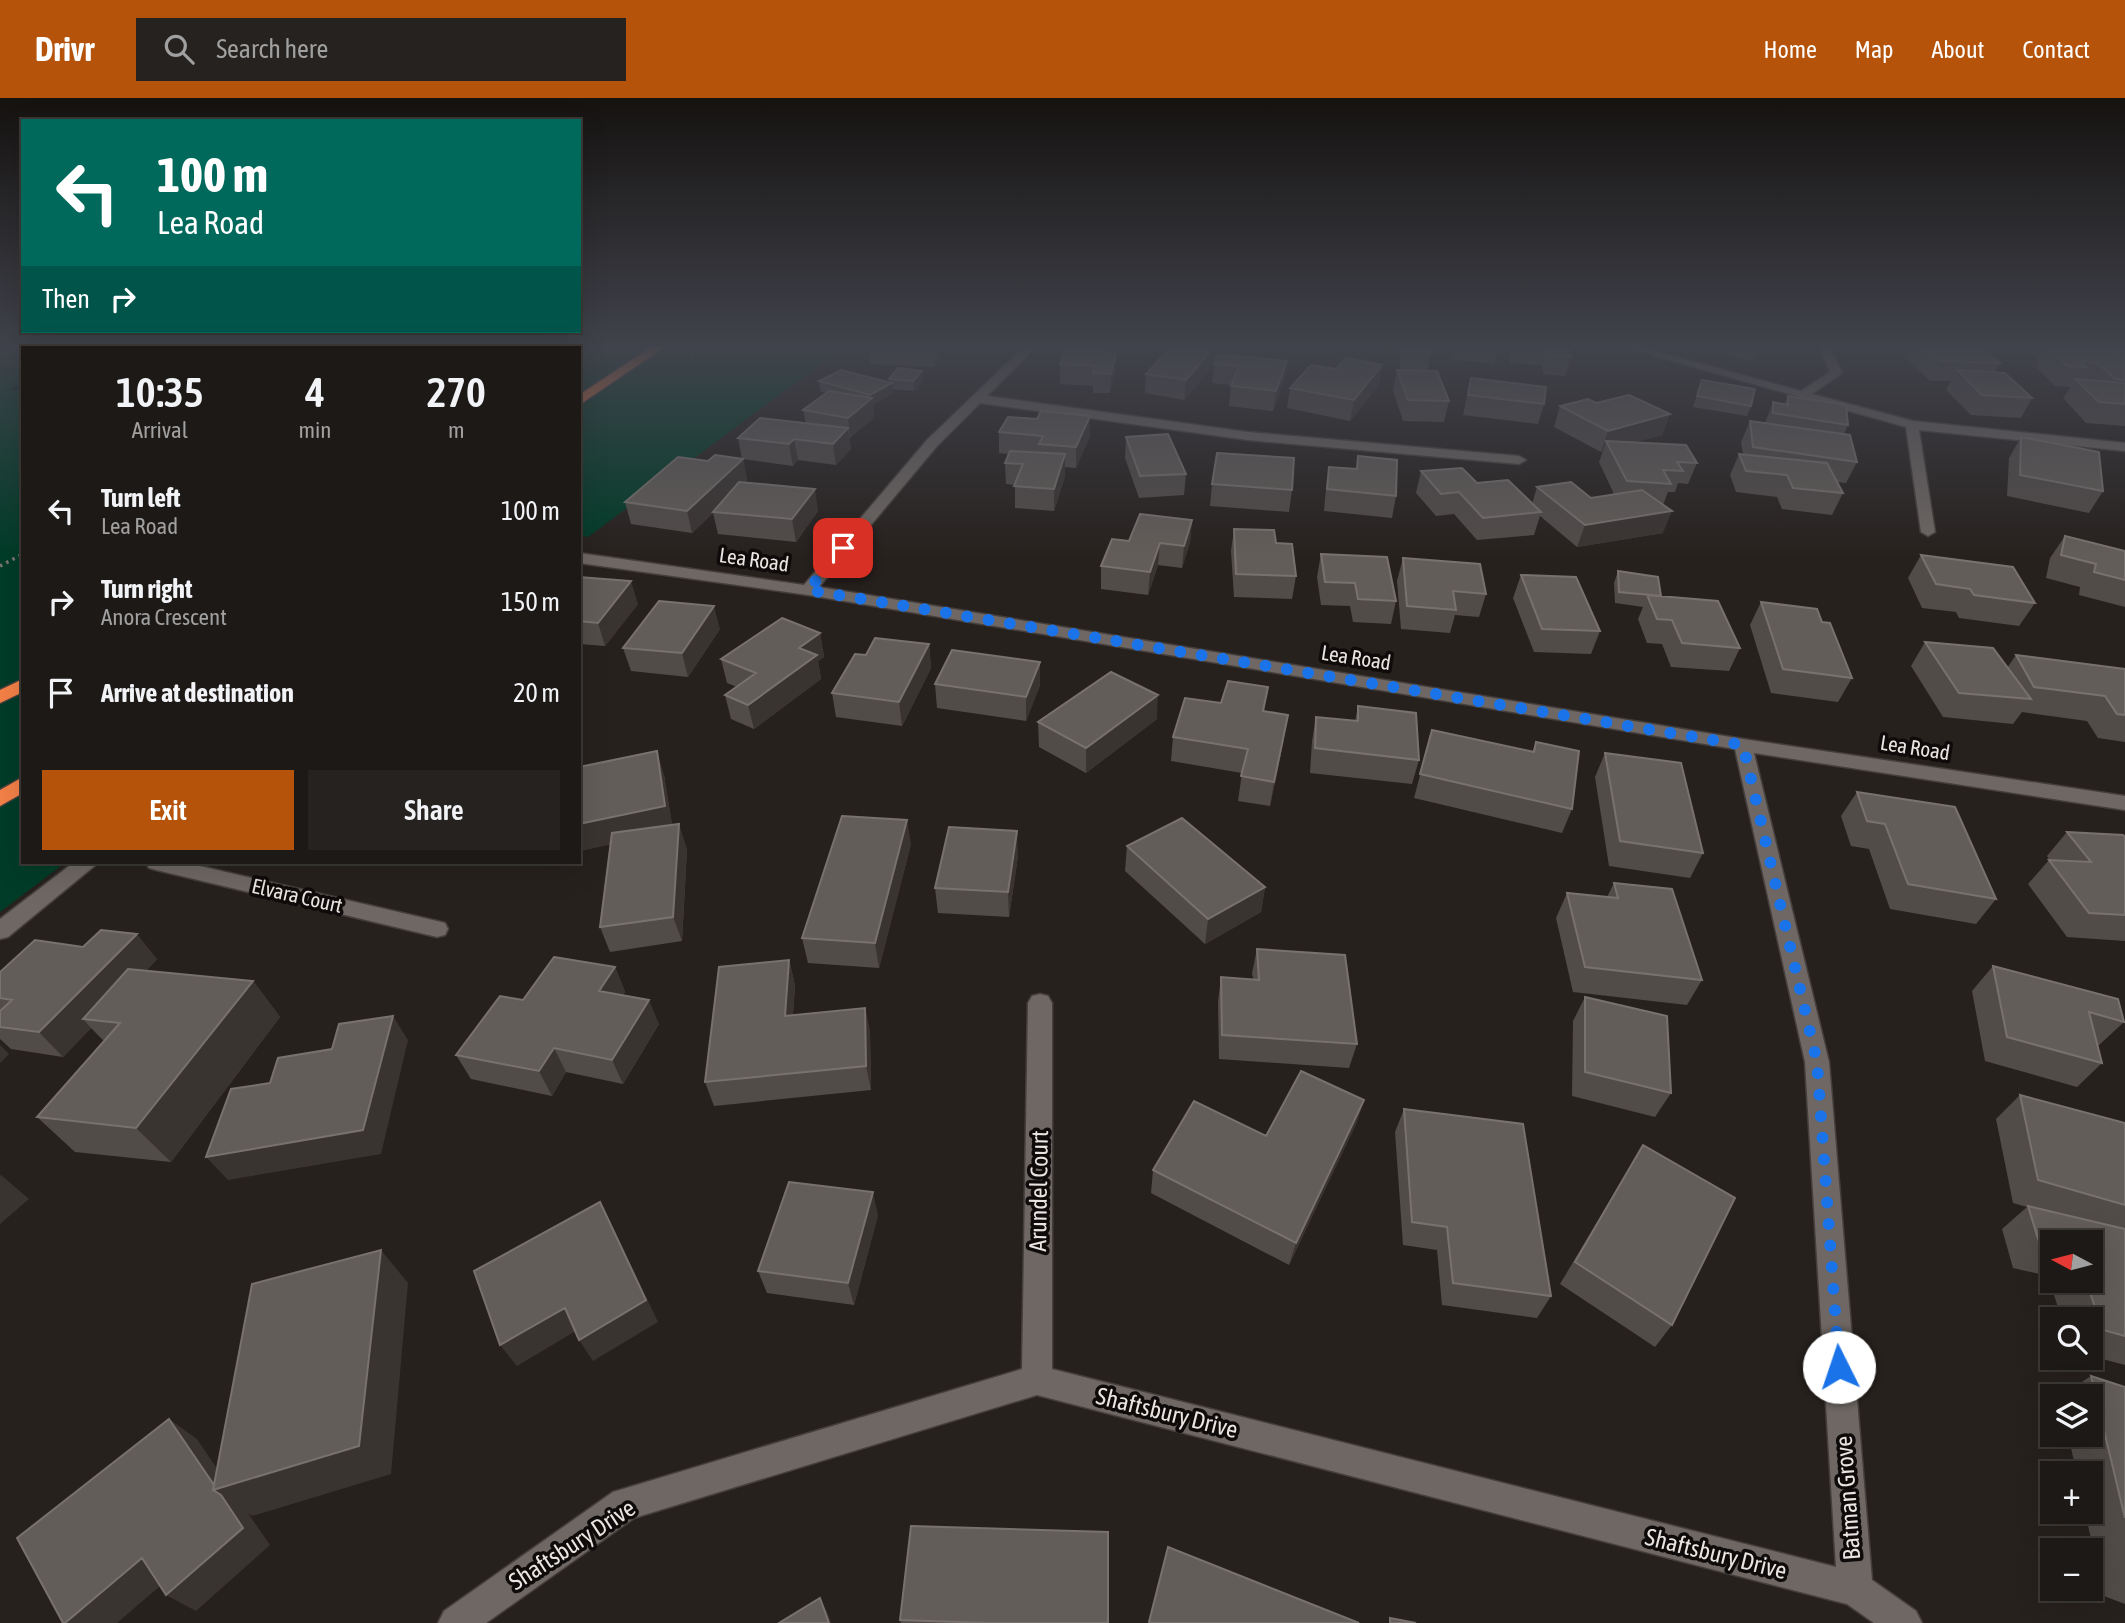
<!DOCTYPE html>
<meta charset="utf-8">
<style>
:root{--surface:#1d1916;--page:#25221f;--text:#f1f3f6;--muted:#a0a0a1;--line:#3b3835;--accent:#b45309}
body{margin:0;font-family:"Asap Condensed",sans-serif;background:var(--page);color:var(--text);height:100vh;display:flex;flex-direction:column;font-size:26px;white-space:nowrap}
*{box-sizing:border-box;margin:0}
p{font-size:23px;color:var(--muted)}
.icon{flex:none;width:38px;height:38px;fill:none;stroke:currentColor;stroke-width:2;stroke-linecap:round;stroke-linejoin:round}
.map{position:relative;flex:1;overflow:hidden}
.panel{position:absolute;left:21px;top:248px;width:560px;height:518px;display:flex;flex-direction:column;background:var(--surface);border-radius:0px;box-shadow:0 7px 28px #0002,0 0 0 2px var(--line)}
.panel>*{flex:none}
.hud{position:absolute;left:21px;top:21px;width:560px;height:214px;border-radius:0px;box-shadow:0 7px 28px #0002,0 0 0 2px var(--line);background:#00695c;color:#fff;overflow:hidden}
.needle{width:46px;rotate:277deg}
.buttons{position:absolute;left:2040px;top:1132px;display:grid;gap:14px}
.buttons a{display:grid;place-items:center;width:63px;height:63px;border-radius:0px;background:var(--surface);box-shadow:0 7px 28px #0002,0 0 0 2px var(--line);font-size:35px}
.pin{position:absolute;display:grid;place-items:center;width:60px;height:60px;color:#fff;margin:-30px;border-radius:14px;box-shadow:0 4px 10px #0006}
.me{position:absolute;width:77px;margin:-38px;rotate:356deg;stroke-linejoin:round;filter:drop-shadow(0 0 5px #0008)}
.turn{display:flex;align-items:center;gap:24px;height:147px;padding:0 21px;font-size:32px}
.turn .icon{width:91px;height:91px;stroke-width:2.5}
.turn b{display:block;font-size:49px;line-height:60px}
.then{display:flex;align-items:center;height:66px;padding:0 21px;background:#0003;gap:14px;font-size:26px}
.eta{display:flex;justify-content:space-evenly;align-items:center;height:119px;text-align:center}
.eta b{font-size:42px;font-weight:600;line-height:49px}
.button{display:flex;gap:14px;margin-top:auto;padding:14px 21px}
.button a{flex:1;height:80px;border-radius:0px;background:var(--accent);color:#fff;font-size:28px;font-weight:600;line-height:80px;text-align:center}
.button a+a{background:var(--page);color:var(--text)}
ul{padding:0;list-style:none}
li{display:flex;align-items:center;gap:21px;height:91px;padding:0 21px}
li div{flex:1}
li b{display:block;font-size:26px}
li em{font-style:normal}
header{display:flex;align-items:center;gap:42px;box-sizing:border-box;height:98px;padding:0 35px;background:var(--accent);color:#fff}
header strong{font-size:33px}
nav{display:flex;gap:38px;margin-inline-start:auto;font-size:24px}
.search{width:490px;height:63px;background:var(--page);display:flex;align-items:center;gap:18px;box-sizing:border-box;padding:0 24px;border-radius:0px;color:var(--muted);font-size:26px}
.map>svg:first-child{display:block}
.green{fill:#003c28}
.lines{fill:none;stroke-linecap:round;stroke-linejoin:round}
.stream{fill:#001422;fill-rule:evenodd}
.street-casing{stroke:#443f3d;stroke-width:3}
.highway-casing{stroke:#443f3d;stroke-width:3}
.path-far1{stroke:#7c7673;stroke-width:2.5;stroke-dasharray:2 3.5;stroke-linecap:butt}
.path{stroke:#7c7673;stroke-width:3.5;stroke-dasharray:2.5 4.5;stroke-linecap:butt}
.street{fill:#6e6763;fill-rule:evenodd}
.highway{fill:#f38047;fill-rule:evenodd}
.wall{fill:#524c49;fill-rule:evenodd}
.shaded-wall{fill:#3a3431}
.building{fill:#635d59;stroke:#78726f;stroke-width:2}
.route{stroke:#1a73e8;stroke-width:12;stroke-dasharray:0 21.6}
.labels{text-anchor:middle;stroke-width:7;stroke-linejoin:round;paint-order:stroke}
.street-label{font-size:21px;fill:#eae5e3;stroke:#0e0b0a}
.near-street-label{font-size:24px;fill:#eae5e3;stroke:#0e0b0a}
</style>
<header>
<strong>Drivr</strong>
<div class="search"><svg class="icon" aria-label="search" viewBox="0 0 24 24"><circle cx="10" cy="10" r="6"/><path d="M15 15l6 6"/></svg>Search here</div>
<nav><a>Home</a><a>Map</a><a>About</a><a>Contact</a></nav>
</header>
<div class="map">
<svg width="2125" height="1525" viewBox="0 0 2125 1525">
<rect width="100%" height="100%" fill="#27211e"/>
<!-- green -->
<path class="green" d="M0 246H848L588 439 579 437V250H23V765H65L0 814Z"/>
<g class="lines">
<!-- stream -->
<path class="stream" d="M99 246H108L101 250H91Z
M23 284V289L14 293 10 291Z"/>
<!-- street casing -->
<g class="street-casing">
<path id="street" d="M1027 246H1039L987 298 1248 334 1519 358 1526 362 1519 366 1248 342 980 305 937 348 819 489 1743 641 2125 698V712L1754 655 1829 964 1872 1482 1916 1513 1922 1525H1874L1847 1506 1037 1297 634 1420 486 1525H438L444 1513 613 1394 1022 1271 1028 905 1032 898 1040 896 1048 898 1052 905V1271L1836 1469 1805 964 1735 651 808 497 579 465V455L804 487 927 342Z
M1612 246H1629L1801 293 1830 274 1818 246H1829L1842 275 1812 296 1913 323 2125 345V353L1919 332 1935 434 1928 438 1921 434 1906 329Z
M73 765H98L8 839 0 841V821Z
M146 765H187L437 823 445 825 448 831 445 837 437 839 156 772 149 770Z"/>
</g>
<!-- highway casing -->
<g class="highway-casing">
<path id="highway" d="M554 246H568L562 250H548Z
M656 246H669L579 307V297Z
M23 581V594L0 605V592Z
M23 679V695L0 708V692Z"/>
</g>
<!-- path-far1 -->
<path class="path-far1" d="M457 250 469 246
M692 257 708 246"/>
<!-- path -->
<path class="path" d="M0 468 23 456"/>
<!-- street -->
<use href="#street" class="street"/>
<!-- highway -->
<use href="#highway" class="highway"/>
</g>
<!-- wall -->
<path class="wall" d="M941 246V255L935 269 870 266 868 247Z
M1068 246H1174L1213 250 1211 270 1184 302 1145 295 1146 276 1170 249 1107 248 1106 255 1115 275 1110 295H1093V288L1060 286V266Z
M1298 246H1341L1336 257 1297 252Z
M1373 246H1431V255L1427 273 1449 303 1444 324 1403 323 1393 292 1397 272H1400V252L1373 250Z
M1455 246H1499L1494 266 1452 261Z
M1508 246H1569L1571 259 1565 278 1543 276 1542 267 1510 265Z
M1690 246H1764L1754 263 1708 254 1709 250Z
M1910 246H1976L2000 265 1995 274 2032 300 2021 320 1971 317 1946 292 1951 283H1930L1904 258Z
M2034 246H2125V328L2086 325 2063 300 2071 289 2055 288 2035 268 2038 263 2030 253Z
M1287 263 1284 282 1273 313 1229 308 1231 287 1212 285 1214 266Z
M1382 267 1379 287 1350 323 1287 310 1290 290 1336 271Z
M1471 280 1544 306 1538 326 1463 317Z
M889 281 923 283 914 293 893 291V295L873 307 874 320 849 340 851 351 836 367 798 362 793 368 743 361 747 382 745 384 818 413 796 444 718 436 713 415 692 435 631 426 625 404 708 363 742 361 738 340 806 325 803 312 826 295 820 293 819 283 889 285Z
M1702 282 1751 308 1747 318 1693 309Z
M1788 298 1848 327 1844 336 1857 364 1846 385 1837 384 1843 395 1832 417 1782 411 1777 399 1736 394 1730 377 1739 356H1743L1741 344 1750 323 1765 325 1773 304 1784 306Z
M1596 305 1670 316 1662 337 1635 344 1697 365 1688 386 1678 385 1675 394H1668L1663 407V435L1577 449 1540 418 1534 437 1477 442 1454 416 1436 418 1416 395 1421 373 1477 385 1532 406 1537 389 1591 400 1614 396 1599 364 1603 353 1601 354 1554 329 1560 308Z
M1090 318V338L1076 370 1065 369V378L1054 413 1015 410V387L1006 386 1005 365 1008 356 999 355V334L1037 321Z
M1126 339 1186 376 1184 397 1139 400 1125 360Z
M2021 339 2103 393 2089 415 2007 398 2009 360Z
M1358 358 1396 398 1392 420 1324 413 1326 390 1329 369 1356 371Z
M1212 386 1292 392 1289 414 1210 408Z
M1192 422 1190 444 1182 470 1158 467 1148 497 1101 491V468L1129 443Z
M1234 431 1276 445 1296 478 1292 501 1234 499 1231 453Z
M2065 438 2125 453V509L2079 497 2080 489 2046 480 2050 460Z
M1321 456 1396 503 1391 526 1353 524 1350 508 1321 507 1317 479Z
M1921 457 2035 505 2019 528 1959 520 1956 514 1922 510 1908 480Z
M1403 460 1486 496 1479 519 1455 517 1450 535 1401 531 1397 483Z
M1618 473 1661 498 1740 550 1729 573 1671 569 1662 546 1647 545 1638 521 1643 509 1615 505 1614 485Z
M1521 477 1600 533 1591 556 1534 554 1513 500Z
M579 479 638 506 605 548 579 546Z
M1761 504 1822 524 1852 580 1838 604 1771 595 1750 527Z
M720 531 688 579 631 573 623 550Z
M820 535 824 559 818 563 821 581 754 631 731 621 725 597 737 589 727 585 721 561Z
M1925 544 2007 570 2016 557 2125 571V644L2098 640 2087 623 2022 614 2013 626 1943 619 1911 568Z
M929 546 931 570 902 628 836 619 832 595 866 557Z
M1040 564V587L1026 623 937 610 935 586Z
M1221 605 1265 614 1284 641 1270 708 1238 703 1242 675 1171 663 1173 639Z
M1358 608 1419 662 1412 686 1310 675 1312 643 1316 619 1355 623Z
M1157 621 1086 675 1039 649 1038 624Z
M1432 632 1532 654 1536 644 1572 711 1562 735 1414 700Z
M1605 655 1703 755 1690 780 1609 768 1595 679Z
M579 669 664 677 672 727 687 751 682 843 610 854 600 829 611 746 579 753Z
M1857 694 1996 801 1976 826 1890 811 1869 751 1851 748 1841 718Z
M2067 734 2125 739V843L2067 839 2028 786 2049 762 2047 758Z
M911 746 879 870 808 865 802 840Z
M1127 748 1265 789 1261 814 1205 846 1125 773Z
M1018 758 1009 819 938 815 935 790Z
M1614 785 1702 882 1687 907 1573 894 1556 820 1567 795 1607 799Z
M1257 851 1357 946 1349 970 1219 961 1218 904 1221 879 1253 881 1252 875Z
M157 861 146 873 253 883 280 919 171 1064 75 1054 37 1019 104 943 91 930 63 959 11 951 0 941V874Z
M789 862 795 887 793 917 865 910 870 935 871 992 714 1008 705 984Z
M1993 868 2124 924 2098 948 2102 965 2077 989 1985 963 1972 893Z
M615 869 625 894 623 897 659 926 623 986 566 974 552 998 471 981 456 957 523 902Z
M1585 899 1671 995 1655 1019 1572 998 1573 923Z
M2020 997 2125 1025V1267L2091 1258V1222H2062L2048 1178 2013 1170 2002 1131 2027 1109 2013 1105 1996 1021ZM2053 1144H2091V1183H2053Z
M1364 1002 1356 1026 1289 1167 1151 1095 1153 1072 1266 1038Z
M1404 1011 1551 1198 1537 1220 1442 1207 1437 1152 1403 1147 1395 1034Z
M1643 1047 1672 1227 1655 1249 1560 1186Z
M878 1117 854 1207 767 1195 758 1173Z
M2091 1278 2125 1289V1506L2104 1498 2085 1414H2091V1376H2077L2068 1337H2091V1298H2060Z
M900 1522 1108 1525H901Z"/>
<!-- shaded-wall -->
<path class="shaded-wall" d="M936 246H941V255L935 269 934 250Z
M1338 246H1341L1336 257Z
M1762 246H1764L1754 263Z
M1213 250 1211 270 1184 302 1186 282Z
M1116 256 1115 275 1110 295 1111 276Z
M1287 263 1284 282 1273 313 1276 293Z
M1382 267 1379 287 1350 323 1354 302Z
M922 273 923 283 914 293 913 283Z
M892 285 893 295 873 307 874 320 850 340 848 320 870 301V297Z
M1670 316 1662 337 1610 351 1606 343 1603 353 1601 354 1608 333Z
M1090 318V338L1076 370V349Z
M848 330 851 351 836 367 833 346Z
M794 341 798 362 793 368 789 346Z
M1065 356V378L1054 413V391Z
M743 361 747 382 692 435 687 413Z
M815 391 818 413 796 444 792 421Z
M1672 413 1663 435 1577 449 1585 427Z
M1192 422 1190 444 1182 470 1184 448Z
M1160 445 1158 467 1148 497 1150 474Z
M631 483 638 506 605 548 598 525Z
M714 508 720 531 688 579 682 555Z
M820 535 824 559 818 563 821 581 754 631 748 607 799 550Z
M929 546 931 570 902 628 899 604Z
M1040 564V587L1026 623V599Z
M1158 597 1157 621 1086 675V650Z
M1288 617 1284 641 1270 708 1274 684Z
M657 653 664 677 673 733 579 753V726Z
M907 722 911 746 879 870 875 845Z
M679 726 687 751 682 843 673 819Z
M1017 733 1018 758 1009 819 1008 794Z
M1265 789 1261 814 1205 846 1208 821Z
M137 836 157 861 98 923 83 921 91 930 63 959 39 934Z
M789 862 795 887 791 942 785 918Z
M615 869 625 894 610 917 599 893Z
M253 883 280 919 171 1064 136 1030Z
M649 902 659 926 623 986 612 962Z
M865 910 870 935 871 992 866 968Z
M393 918 408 942 381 1056 228 1082 206 1059Z
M0 947 9 956 0 965Z
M554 950 566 974 552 998 539 973Z
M1364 1002 1356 1026 1289 1167 1296 1145Z
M1 1077 29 1101 0 1126V1078Z
M873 1094 878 1117 854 1207 848 1185Z
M600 1104 612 1127 658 1224 593 1263 579 1242Z
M381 1152 408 1185 391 1376 252 1418 248 1415 270 1447 196 1513 166 1497 169 1321 197 1341 228 1387Z
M565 1210 579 1231 517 1268 500 1247Z
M142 1460 173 1477 117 1525H65Z
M820 1500 828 1516 831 1525H829Z"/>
<!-- building -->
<path class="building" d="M869 246H936L934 250 868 247Z
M1068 246H1106L1103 255 1116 256 1111 276 1093 275 1095 268 1060 266Z
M1174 246H1182L1213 250 1186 282 1146 276Z
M1404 246H1431V255L1404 253Z
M1517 246H1569L1571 259 1548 257 1547 248Z
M1920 246H1976L2000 265 1940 263Z
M2067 246H2125V250Z
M2046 248 2125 254V282L2115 281 2097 265 2080 263 2086 269 2067 268Z
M1218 256 1287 263 1276 293 1231 288 1239 268 1214 266Z
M1346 260 1382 267 1354 302 1290 290 1311 267 1336 271Z
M898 270 922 273 913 283 889 281Z
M841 272 892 285 870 297 819 283Z
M1397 272 1437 273 1449 303 1408 302Z
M1957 272 2005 275 2032 300 1982 297Z
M1471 280 1546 289 1544 306 1468 297Z
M2075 281 2125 285V306L2099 304Z
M1702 282 1755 291 1751 308 1697 298Z
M829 293 872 300 848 320 803 312Z
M1629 297 1670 316 1608 333 1560 308 1588 301 1596 305Z
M1788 298 1846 307 1848 327 1773 315V304L1788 307Z
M1041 313 1090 318 1076 349 1039 346 1043 338 999 334 1008 319 1037 321Z
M760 320 848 330 833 346 794 341 789 346 738 340Z
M1750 323 1850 337 1857 364 1753 349Z
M1168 336 1186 376 1140 378 1126 339Z
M2021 339 2099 354 2103 393 2020 377Z
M1606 343 1686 347 1697 365 1677 364 1683 373 1663 372 1671 386 1627 383Z
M1010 353 1065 356 1054 391 1014 388 1023 366 1005 365Z
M1217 355 1294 360 1292 392 1212 386Z
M1739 356 1827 365 1843 395 1793 390 1787 377 1746 373Z
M715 357 743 361 687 413 625 404 678 359 708 363Z
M1358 358 1397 362 1396 398 1327 391 1329 369 1357 371Z
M1462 370 1477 385 1508 382 1541 414 1483 420 1459 394 1441 396 1421 373Z
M739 384 815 391 792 421 713 414Z
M1571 384 1591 400 1642 392 1672 413 1585 427 1537 389Z
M1140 416 1192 422 1184 448 1160 445 1150 474 1101 468 1112 441 1129 443Z
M1234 431 1274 432 1276 445 1292 446 1296 478 1236 476Z
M2065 438 2125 453V482L2094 474 2096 466 2061 457Z
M1321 456 1387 459 1396 503 1358 501 1355 485 1325 484Z
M1921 457 2013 469 2035 505 1974 497 1970 491 1936 486Z
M1403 460 1480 466 1486 496 1453 493 1456 512 1407 508Z
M1618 473 1658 479 1661 498 1619 494Z
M1521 477 1576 479 1600 533 1542 531Z
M579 479 631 483 598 525 579 523Z
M1647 497 1718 503 1740 550 1682 545 1672 522 1657 521Z
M659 503 714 508 682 555 623 550Z
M1761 504 1817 511 1822 524 1830 525 1852 580 1783 571Z
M782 520 820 535 799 550 817 557 748 607 725 597 756 575 721 561Z
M875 540 929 546 899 604 832 595 855 556 866 557Z
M1925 544 1993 550 2031 601 1959 595Z
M952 552 1040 564 1026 599 935 586Z
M2016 557 2125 571V617L2117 616 2105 598 2034 589Z
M1111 574 1158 597 1086 650 1038 624Z
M1228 583 1268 589 1263 613 1288 617 1274 684 1241 678 1248 651 1173 639 1185 600 1221 605Z
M1358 608 1416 615 1419 662 1315 650 1316 619 1358 623Z
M1432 632 1534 654 1536 644 1579 653 1572 711 1420 676Z
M657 653 665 708 579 726V669Z
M1605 655 1681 665 1703 755 1620 743Z
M1857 694 1955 709 1996 801 1908 786 1885 726 1867 723Z
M842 718 907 722 875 845 802 840Z
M1182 720 1265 789 1208 821 1127 748Z
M679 726 673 819 600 829 612 735Z
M949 729 1017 733 1008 794 935 790Z
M2067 734 2123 737 2125 739V817L2089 815 2049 762 2091 764Z
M1614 785 1672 791 1702 882 1585 869 1567 795 1618 800Z
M101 832 137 836 39 934 0 929V913L12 902 0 900V874L35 842 83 849Z
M1257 851 1345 857 1357 946 1222 937 1221 879 1259 882Z
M554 859 615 869 599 893 649 902 612 962 554 950 539 973 456 957 500 898 523 902Z
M789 862 785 918 865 910 866 968 705 984 719 869Z
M1993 868 2118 901 2124 924 2089 914 2102 965 2007 939Z
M128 871 253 883 136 1030 37 1019 120 925 83 921Z
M1585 899 1667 918 1671 995 1585 974Z
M393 918 363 1032 206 1059 231 991 270 985 278 960 332 951 339 926Z
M1301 973 1364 1002 1296 1145 1153 1072 1194 1003 1266 1038Z
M2020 997 2125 1025V1107L2038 1082Z
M1404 1011 1523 1026 1551 1198 1453 1185 1447 1129 1412 1124Z
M1643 1047 1735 1100 1672 1227 1575 1164Z
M789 1084 873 1094 848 1185 758 1173Z
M600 1104 646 1202 579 1242 565 1210 500 1247 474 1173Z
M2028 1108 2125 1131V1238L2103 1232 2086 1183H2091V1144H2053V1150L2040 1147Z
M381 1152 359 1348 213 1392 252 1186Z
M2091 1278 2125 1289V1420Z
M169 1321 214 1387 213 1392 221 1397 243 1430 166 1497 142 1460 65 1525H63L17 1440Z
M911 1428 1108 1434V1525H987L900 1522Z
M1168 1449 1359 1525H1151L1149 1524Z
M820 1500 829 1525H779Z
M1390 1520 1416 1525H1390Z"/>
<!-- sky -->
<linearGradient id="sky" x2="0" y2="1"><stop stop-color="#151210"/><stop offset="0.54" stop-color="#41434c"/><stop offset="1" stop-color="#41434c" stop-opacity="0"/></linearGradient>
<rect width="2125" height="459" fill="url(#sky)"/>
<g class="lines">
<!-- route -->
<path class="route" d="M843 450 808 492 1743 647 1817 964 1839 1269"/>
</g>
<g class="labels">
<!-- street labels -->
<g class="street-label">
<text transform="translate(754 462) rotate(8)" y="7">Lea Road</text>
<text transform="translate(1356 560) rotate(9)" y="7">Lea Road</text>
<text transform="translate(1915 650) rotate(9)" y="7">Lea Road</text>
<text transform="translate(297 798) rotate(13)" y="7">Elvara Court</text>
</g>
<!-- near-street labels -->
<g class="near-street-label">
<text transform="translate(1039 1093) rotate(-89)" y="8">Arundel Court</text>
<text transform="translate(1167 1315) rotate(14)" y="8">Shaftsbury Drive</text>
<text transform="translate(1848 1400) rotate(-94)" y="8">Batman Grove</text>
<text transform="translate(572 1447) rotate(-33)" y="8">Shaftsbury Drive</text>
<text transform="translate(1716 1456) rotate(14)" y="8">Shaftsbury Drive</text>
</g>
</g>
</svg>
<div class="buttons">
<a><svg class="needle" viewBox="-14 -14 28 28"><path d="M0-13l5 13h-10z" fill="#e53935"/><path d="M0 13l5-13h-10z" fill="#a0a0a1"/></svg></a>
<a><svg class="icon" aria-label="search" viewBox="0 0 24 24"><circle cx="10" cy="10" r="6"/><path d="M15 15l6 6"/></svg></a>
<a><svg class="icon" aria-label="layers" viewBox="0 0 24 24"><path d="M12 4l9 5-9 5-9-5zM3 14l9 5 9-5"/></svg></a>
<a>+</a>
<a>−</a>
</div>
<div class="pin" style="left:843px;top:450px;background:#d93025"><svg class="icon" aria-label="arrive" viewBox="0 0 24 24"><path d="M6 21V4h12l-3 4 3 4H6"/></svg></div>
<svg class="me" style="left:1839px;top:1269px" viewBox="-20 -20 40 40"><circle r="19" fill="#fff"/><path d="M0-13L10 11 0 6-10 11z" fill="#1a73e8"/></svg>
<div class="hud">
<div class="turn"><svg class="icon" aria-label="left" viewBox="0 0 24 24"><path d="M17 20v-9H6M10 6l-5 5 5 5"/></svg><div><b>100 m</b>Lea Road</div></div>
<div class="then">Then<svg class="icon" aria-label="right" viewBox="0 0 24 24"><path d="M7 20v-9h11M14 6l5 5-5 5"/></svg></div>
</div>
<section class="panel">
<div class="eta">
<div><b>10:35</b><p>Arrival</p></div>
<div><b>4</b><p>min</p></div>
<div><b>270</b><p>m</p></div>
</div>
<ul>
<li><svg class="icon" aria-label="left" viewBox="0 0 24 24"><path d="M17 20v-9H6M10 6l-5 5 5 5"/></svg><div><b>Turn left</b><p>Lea Road</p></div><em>100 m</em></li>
<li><svg class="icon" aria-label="right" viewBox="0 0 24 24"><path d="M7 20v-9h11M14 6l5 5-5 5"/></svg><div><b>Turn right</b><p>Anora Crescent</p></div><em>150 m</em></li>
<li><svg class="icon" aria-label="arrive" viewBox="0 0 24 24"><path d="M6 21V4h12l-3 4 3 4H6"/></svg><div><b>Arrive at destination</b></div><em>20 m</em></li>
</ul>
<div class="button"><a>Exit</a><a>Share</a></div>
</section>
</div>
